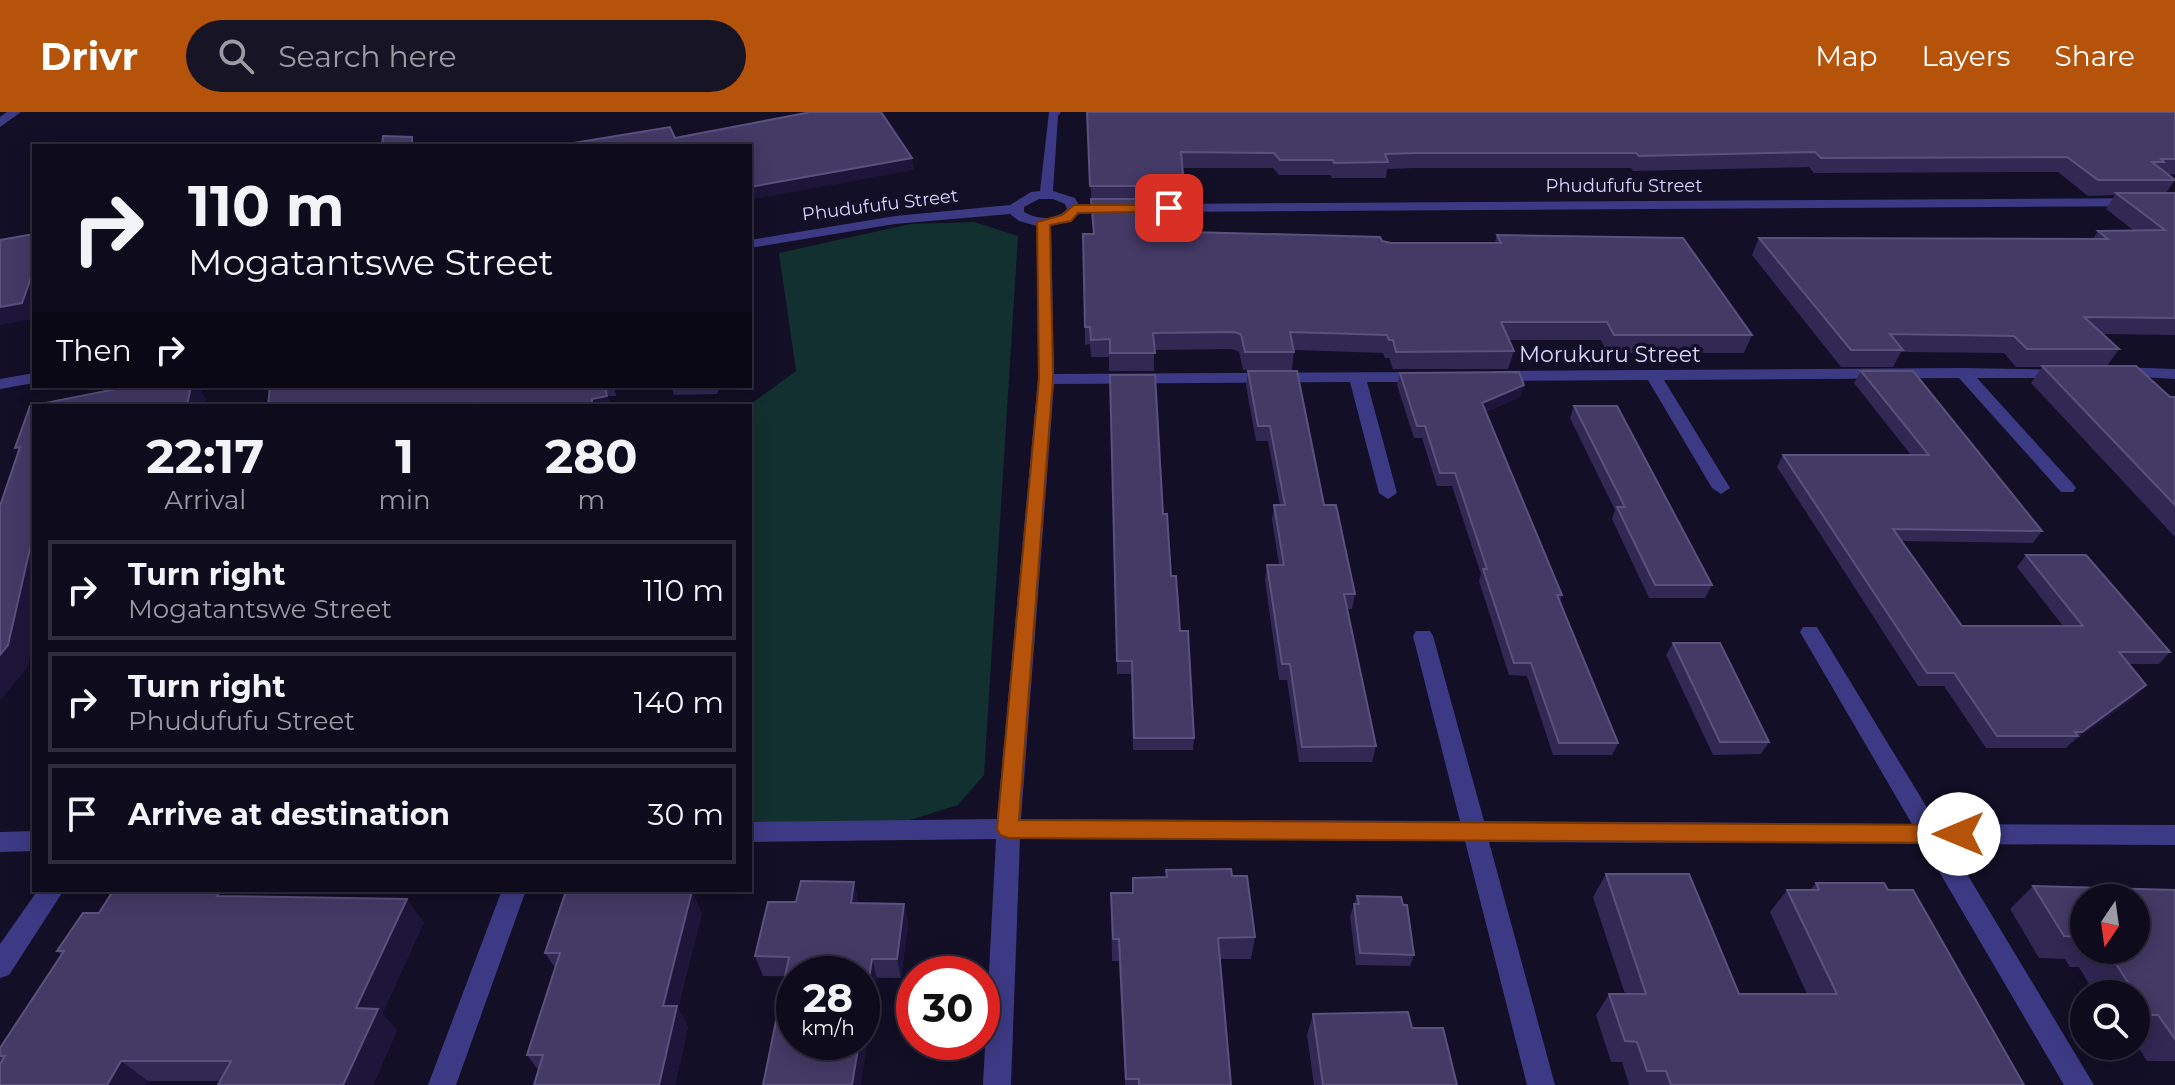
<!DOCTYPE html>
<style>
:root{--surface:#0e0b1c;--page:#171425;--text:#f1f3f6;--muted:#9b9ba3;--line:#2e2b3b;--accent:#b45309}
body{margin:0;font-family:Montserrat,sans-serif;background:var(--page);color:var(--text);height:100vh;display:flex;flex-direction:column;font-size:30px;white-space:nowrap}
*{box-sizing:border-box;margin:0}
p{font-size:26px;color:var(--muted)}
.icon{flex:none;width:44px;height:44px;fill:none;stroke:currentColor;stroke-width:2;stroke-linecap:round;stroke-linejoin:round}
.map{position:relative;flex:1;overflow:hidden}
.drawer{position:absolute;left:32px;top:292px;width:720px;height:488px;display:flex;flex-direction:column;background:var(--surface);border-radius:0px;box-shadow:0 4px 20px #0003,0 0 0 2px var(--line)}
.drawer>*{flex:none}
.top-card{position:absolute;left:32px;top:32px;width:720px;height:244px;border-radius:0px;box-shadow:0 4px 20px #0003,0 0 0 2px var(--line);background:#0e0b1c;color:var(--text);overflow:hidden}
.needle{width:52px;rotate:193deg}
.buttons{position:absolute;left:2070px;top:772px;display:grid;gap:16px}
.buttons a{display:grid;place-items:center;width:80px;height:80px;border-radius:50%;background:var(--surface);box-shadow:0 4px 20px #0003,0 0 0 2px var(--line);font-size:40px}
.speed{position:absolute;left:776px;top:844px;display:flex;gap:16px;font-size:40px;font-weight:700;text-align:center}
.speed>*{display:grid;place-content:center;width:104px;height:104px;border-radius:50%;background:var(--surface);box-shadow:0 4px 20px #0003,0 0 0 2px var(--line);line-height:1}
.speed small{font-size:20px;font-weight:400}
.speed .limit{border:12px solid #d22;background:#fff;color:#111}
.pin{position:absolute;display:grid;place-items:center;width:68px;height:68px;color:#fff;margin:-34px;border-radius:16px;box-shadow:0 4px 12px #0006}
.me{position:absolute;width:88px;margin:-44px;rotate:270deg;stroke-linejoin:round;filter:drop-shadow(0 0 6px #0008)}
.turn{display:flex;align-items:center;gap:28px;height:168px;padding:0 24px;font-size:36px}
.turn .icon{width:104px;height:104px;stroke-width:2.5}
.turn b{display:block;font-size:56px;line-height:68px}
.then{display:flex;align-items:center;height:76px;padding:0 24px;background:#0003;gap:16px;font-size:30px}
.eta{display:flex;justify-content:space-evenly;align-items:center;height:136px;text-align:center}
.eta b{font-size:48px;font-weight:700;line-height:56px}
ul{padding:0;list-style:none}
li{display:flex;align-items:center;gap:24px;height:100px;margin:0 16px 12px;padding:0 8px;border:4px solid var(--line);border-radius:0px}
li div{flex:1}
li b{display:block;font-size:30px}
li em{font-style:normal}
header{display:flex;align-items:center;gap:48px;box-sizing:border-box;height:112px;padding:0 40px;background:var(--accent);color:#fff}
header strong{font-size:38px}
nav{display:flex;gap:44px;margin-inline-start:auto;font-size:28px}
.search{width:560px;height:72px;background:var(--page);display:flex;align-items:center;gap:20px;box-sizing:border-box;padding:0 28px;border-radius:44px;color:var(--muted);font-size:30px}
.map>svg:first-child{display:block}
.green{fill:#12302f}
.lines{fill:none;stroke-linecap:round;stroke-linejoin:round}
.lane{fill:#3d3a85;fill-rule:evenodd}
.street{fill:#3d3a85;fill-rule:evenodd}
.wall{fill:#312854;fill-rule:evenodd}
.shaded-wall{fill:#1d163a}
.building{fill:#433a66;stroke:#5a527e;stroke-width:2}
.route{fill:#b45309;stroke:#753606;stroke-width:2}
.labels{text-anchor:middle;stroke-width:7;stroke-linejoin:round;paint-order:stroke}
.far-street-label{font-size:18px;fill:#d9d4ff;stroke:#130f26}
.street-label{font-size:22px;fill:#d9d4ff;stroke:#130f26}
</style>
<header>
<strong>Drivr</strong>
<div class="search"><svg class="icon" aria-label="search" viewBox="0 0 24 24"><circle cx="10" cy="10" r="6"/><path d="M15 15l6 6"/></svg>Search here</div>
<nav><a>Map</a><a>Layers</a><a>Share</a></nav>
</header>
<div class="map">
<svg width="2175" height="973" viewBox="0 0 2175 973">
<rect width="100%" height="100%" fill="#130f26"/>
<!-- green -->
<path class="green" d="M974 110 1018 124 984 663 958 693 900 711 750 713 748 294 796 259 779 141 910 112Z"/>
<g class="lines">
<!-- lane -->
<path class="lane" d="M7 0H21L0 15V5Z"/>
<!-- street -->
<path class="street" d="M1049 0H1061L1058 4 1053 79 1075 86 1079 93H1118L1125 97 1118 101H1079L1071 109 1051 114 1054 262 1427 260 1435 265 1427 270H1367L1397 381 1388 387 1379 381 1350 270 1054 272 1021 707 1460 709 1413 524 1416 519H1430L1433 524 1484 709 1912 712 1800 520 1803 515H1817L1937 712 2175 713V733L1949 732 2094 973H2064L1923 732 1489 730 1555 973H1527L1465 729 1020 727 1011 973H983L996 727 750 730V710L997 707 1038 267 1037 114 1019 109 1010 102 895 112 750 136V128L895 104 1010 93 1031 80 1040 79ZM1039 87H1053L1065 92 1067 97C1056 109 1038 108 1024 100V95Z
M2175 86V94L1162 100 1155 96 1162 92Z
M2115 255 2175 257V267L2109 263V257Z
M1963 256 2069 258V264L2063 266H1977L2073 372 2076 376 2073 380H2061L1959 266 1664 268 1730 376 1721 382 1712 376 1648 268 1495 269 1487 264 1495 259Z
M34 261V271L0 277V267Z
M34 719V739L0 740V720Z
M38 778H64L9 863 0 866V832Z
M502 778H526L456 973H428Z"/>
</g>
<!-- wall -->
<path class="wall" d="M1087 0H2175V62L2168 63 2175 68 2166 81H2175V223L2103 222 2119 237 2107 254 2170 285H2175V425L2031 271 2042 255H2016L2004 241 1901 240 1893 255H1841L1752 143 1759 126 2093 127 2098 119 2133 118 2106 97 2115 83 2088 84 2058 60 1814 61 1809 55 1633 59 1631 56H1414L1387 57 1386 66H1332L1331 63H1279L1273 56H1182L1184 74V87L1190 120 1382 129 1391 131H1495L1497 123 1752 223 1744 241H1607L1601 228H1509L1514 239 1508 257H1393L1389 246H1385L1383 241 1294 238 1292 258H1243L1239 240 1232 237 1154 238V259H1109V245H1091L1090 232 1085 233 1083 122H1093Z
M1248 259 1324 393 1355 482 1352 497H1347L1376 634 1372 650H1299L1287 568H1279L1265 469 1267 453H1279L1272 408 1274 393H1280L1268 329H1256L1246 274Z
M1861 259 2042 419 2033 431 1902 429 1962 514H2063L2017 455 2026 443 2170 540 2159 552H2129L2135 585 2070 632 2066 636H1986L1944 574H1918L1777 355 1783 343H1911L1854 271Z
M1400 261 1524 273 1520 285 1486 300 1562 483 1560 489 1618 631 1612 643H1553L1527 564 1509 563 1479 469 1481 462 1452 374H1437L1422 326H1414L1397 273Z
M270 274H614L616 284H609Z
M671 274H720L717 282 674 283Z
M1110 275 1163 402 1194 626 1193 638H1133L1131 562H1117Z
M1574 294 1712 473 1705 486H1649L1612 407 1615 398 1570 306Z
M1673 531 1769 630 1761 642 1713 643 1666 543Z
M1166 758 1232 764 1255 825 1251 847H1220L1231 973H1125L1119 849H1112L1111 781H1132L1133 766 1166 765Z
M1606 762 1739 882H1807L1770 800 1787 778H1810L1816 771 1888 778 2024 973H1629L1622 950H1611L1596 903 1609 882H1625L1593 785Z
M2033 774 2175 778V949H2147L2136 932V882H2095L2079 855H2070L2065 847 2039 846 2010 797ZM2084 786 2136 838H2084Z
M225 784 424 810 382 902 397 918 373 973H218L220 969H148L2 949 0 948V936L61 843 57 839Z
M1357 784 1414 843 1410 854 1356 853 1350 804Z
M859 791 904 792 908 812 901 866 763 864 755 844Z
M702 801 678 896 688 915 675 973H534L539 959 527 943 555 856 545 841Z
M1313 902 1412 916 1457 973H1314L1307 923Z"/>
<!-- shaded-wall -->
<path class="shaded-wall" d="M912 46 914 58 750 88V75Z
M34 157V207L0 213V195Z
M1524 273 1520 285 1479 303 1482 291Z
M191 274H199L206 287 205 294H187Z
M605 274 612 294H583L592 287Z
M34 419V528L28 555 0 589V543Z
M2146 573 2135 585 2070 632 2082 620Z
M854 770 859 791 856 811 851 791Z
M692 779 702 801 678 896 688 915 675 973H659L663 894Z
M407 787 424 810 382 902 397 918 373 973H343L356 896Z
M904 792 908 812 901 866 897 847Z
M872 847 877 866 861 973H852L859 930H862V912Z
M121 949 148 969 146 973H107Z"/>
<!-- building -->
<path class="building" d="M811 0H881L912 46 750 75V34H555L670 15 675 26Z
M1087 0H2175V47H2161L2164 50H2152L2175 68H2098L2067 45 1821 46 1815 40 1639 44 1636 41H1417L1385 42 1388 50 1334 51 1333 48H1280L1274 41 1181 40 1184 74H1090Z
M383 24 412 25V34H382Z
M2116 81H2175V206L2084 205 2119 237H2027L2014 224 1890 222 1903 238H1851L1759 126 2108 127 2098 119 2165 118Z
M1091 87H1186L1190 120 1380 125 1382 129 1391 131H1501L1497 123 1683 126 1752 223H1614L1607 210H1501L1514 239 1396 240 1393 228H1389L1387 223 1290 220 1294 240H1245L1241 222 1234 220 1153 221 1155 241H1110V227L1091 228 1090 215H1085L1083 122H1094Z
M34 122V157L22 191 0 195V128Z
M2042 254H2136L2170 285H2175V393Z
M1248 259H1297L1324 393H1336L1355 482H1344L1376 634 1302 635 1290 552H1282L1267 453H1284L1274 393H1285L1270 314H1258Z
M1861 259H1913L2042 419 1893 417 1962 514H2083L2026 443H2086L2170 540H2119L2146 573 2082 620H2075L2078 624H1997L1954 561H1927L1783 343H1929Z
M1519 260 1524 273 1482 291 1562 483H1557L1618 631H1559L1531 551H1514L1483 457H1487L1455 361H1440L1425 314H1417L1400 261Z
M1110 263H1155L1163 402H1167L1171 464H1176L1180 519H1188L1194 626H1134L1132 549H1117Z
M131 274H191L187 294H34V419L8 533 0 543V394L20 335 15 336 30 294Z
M270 274H605L607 284 592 287V292L583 294H478V291L462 294H268Z
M1574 294H1617L1712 473H1655L1617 395H1625Z
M1673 531H1720L1769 630H1720Z
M1231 757 1232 764H1247L1255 825 1218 826 1231 973H1139V967H1126L1119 827H1113L1111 781H1133V766L1167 765 1166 758Z
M1606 762H1689L1739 882H1837L1787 778H1819L1816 771H1884L1888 778H1913L2024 973H1671L1666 959H1647L1637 930 1625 929 1609 882H1646Z
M801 769 854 770 851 791 904 792 897 847H872L862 912V862H794V930H859L852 973H763L789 845 755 844 768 790H796Z
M2033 774 2175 778V927L2158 903H2149L2107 838H2136V786H2084V825L2064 824Z
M113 779H220L217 784 407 787 356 896 378 897 343 973H218L231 949H121L107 973H0V952L5 944H0V936L64 839H57L83 801H99Z
M566 779H692L663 894H677L659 973H534L543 943H527L560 841H545Z
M1357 784 1401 785 1403 793H1407L1414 843 1360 841 1354 792H1359Z
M1408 900 1412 916H1443L1457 973H1323L1313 902Z"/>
<!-- route -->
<path class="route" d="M1169 93 1173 94V99L1078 101 1071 109 1050 113 1053 267 1019 708 1959 713 1966 715 1970 722 1966 728 1959 731 1008 726 1000 723 997 717 1039 267 1037 110 1062 103 1074 93Z"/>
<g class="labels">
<!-- far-street labels -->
<g class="far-street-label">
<text x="1624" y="80">Phudufufu Street</text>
<text transform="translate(880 93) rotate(-7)" y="6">Phudufufu Street</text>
</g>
<!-- street labels -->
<g class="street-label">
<text x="1610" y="250">Morukuru Street</text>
</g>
</g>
</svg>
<div class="buttons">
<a><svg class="needle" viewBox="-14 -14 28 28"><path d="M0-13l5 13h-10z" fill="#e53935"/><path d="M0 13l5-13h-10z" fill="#9b9ba3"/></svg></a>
<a><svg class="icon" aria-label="search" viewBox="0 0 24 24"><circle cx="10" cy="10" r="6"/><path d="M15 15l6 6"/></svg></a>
</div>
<div class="speed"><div>28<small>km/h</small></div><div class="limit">30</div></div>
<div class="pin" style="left:1169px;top:96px;background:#d93025"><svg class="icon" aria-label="arrive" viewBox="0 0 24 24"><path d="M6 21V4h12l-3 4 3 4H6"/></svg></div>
<svg class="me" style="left:1959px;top:722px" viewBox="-20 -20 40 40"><circle r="19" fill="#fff"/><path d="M0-13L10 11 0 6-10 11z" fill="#b45309"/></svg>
<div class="top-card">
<div class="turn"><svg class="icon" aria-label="right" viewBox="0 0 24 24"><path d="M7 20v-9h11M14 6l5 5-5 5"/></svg><div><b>110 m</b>Mogatantswe Street</div></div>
<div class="then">Then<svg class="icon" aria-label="right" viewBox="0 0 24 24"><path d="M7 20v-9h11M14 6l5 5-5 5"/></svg></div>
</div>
<section class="drawer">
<div class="eta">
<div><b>22:17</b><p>Arrival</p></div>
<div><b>1</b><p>min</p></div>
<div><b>280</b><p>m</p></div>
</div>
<ul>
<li><svg class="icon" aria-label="right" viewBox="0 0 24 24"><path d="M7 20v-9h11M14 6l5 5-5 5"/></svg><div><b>Turn right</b><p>Mogatantswe Street</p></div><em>110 m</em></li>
<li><svg class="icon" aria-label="right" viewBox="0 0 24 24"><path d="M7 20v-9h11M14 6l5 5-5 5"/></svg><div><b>Turn right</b><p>Phudufufu Street</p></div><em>140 m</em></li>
<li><svg class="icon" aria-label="arrive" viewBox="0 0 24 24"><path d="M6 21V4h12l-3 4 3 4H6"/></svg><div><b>Arrive at destination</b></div><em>30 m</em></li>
</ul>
</section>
</div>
